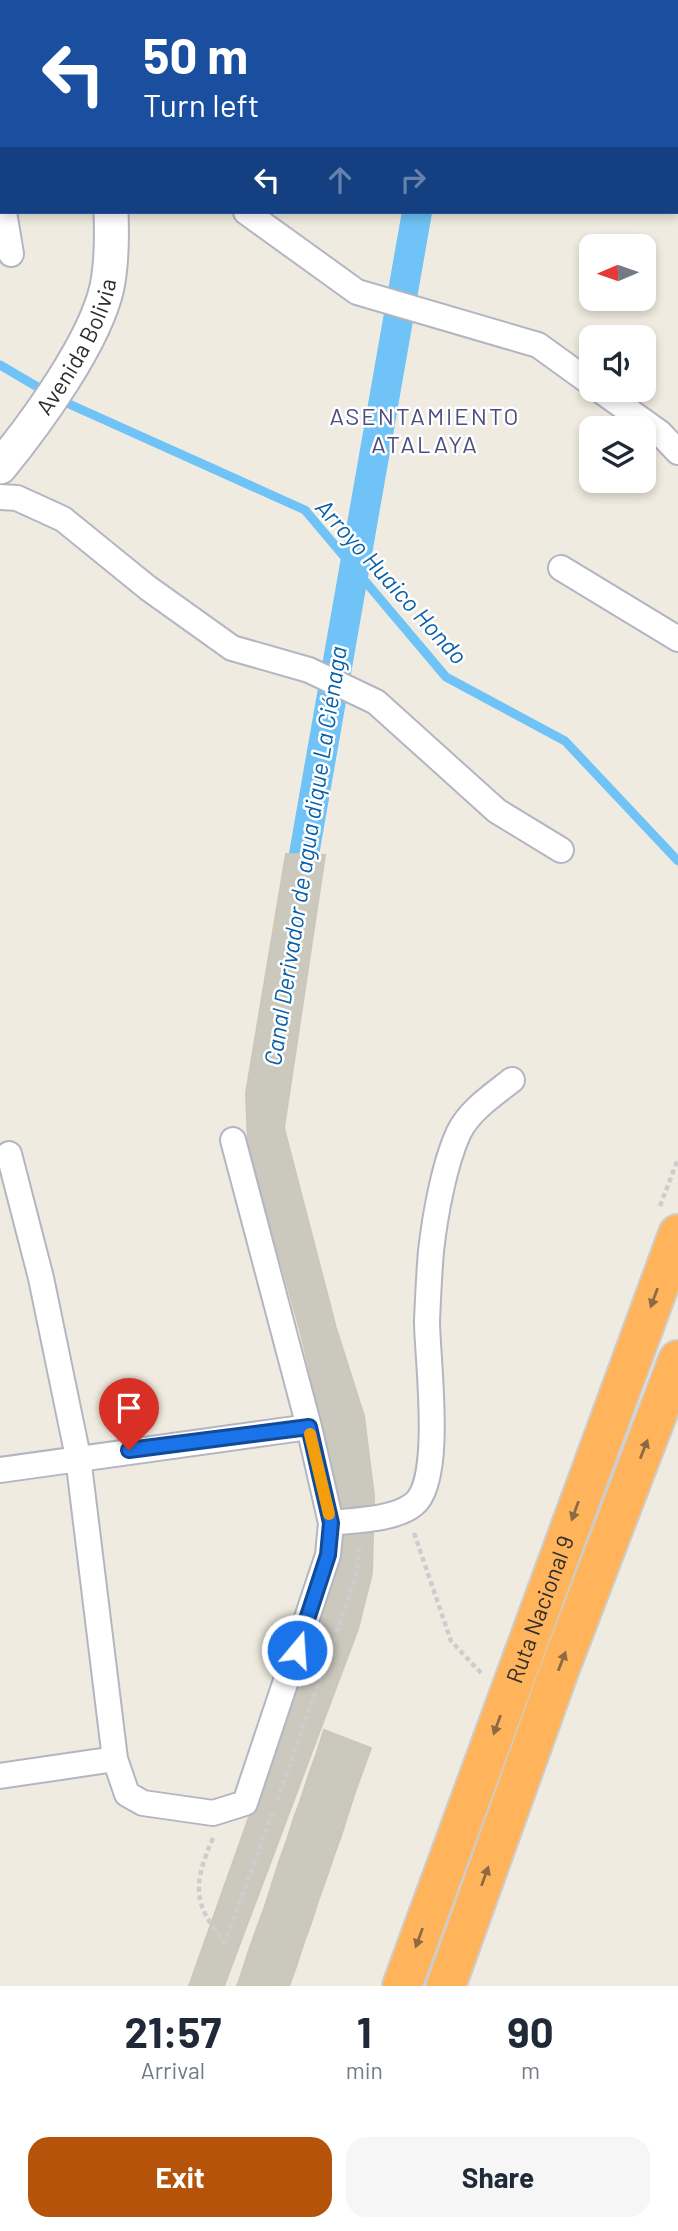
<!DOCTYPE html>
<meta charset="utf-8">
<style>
:root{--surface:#fff;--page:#f6f6f7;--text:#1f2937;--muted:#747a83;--accent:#b45309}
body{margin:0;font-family:Barlow,sans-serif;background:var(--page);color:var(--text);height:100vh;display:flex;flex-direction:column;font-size:26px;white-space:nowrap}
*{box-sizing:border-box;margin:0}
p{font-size:23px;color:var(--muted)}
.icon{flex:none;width:38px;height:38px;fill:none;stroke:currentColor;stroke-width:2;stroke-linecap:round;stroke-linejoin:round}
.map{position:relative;height:1986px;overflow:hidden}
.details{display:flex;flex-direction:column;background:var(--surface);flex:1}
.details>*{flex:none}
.hud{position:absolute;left:0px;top:0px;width:679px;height:214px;box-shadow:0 4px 10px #0003;background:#1a4fa0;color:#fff;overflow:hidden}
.needle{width:46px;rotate:268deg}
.controls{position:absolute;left:579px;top:234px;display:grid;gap:14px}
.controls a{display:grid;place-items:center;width:77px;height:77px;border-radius:14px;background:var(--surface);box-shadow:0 4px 10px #0003;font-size:35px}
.pin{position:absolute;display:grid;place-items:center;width:60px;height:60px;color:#fff;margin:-72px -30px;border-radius:50% 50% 50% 0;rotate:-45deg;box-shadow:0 0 7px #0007}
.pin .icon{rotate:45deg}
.me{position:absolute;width:77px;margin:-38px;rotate:18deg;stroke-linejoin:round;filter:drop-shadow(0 0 5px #0008)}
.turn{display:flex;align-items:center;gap:24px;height:147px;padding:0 28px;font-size:32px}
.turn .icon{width:91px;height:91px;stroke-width:2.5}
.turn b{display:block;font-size:49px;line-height:60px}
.lanes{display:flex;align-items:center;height:66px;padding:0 28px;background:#0003;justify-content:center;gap:35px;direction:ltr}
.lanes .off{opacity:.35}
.eta{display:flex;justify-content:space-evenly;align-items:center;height:119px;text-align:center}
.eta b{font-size:42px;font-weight:700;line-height:49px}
.button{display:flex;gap:14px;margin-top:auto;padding:14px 28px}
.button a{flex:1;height:80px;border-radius:21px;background:var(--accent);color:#fff;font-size:28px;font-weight:700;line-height:80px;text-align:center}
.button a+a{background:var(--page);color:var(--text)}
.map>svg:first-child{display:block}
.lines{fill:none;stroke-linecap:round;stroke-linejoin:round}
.stream{stroke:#6fc3f6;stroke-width:9}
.canal{stroke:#6fc3f6;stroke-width:30}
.building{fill:#cbc9be;stroke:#ccc7b9;stroke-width:2}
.street-casing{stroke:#b4b5c2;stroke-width:28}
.secondary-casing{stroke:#b4b5c2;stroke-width:37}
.highway-casing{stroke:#cdcdcd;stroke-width:42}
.path{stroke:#cdcdcd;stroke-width:4.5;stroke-dasharray:5 3.5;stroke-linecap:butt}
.street{stroke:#fff;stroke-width:24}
.secondary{stroke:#fff;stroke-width:33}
.highway{stroke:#ffb45c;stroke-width:38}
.oneway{fill:#8c6a43}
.route-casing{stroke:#114b97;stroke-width:18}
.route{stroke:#1a73e8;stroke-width:12}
.slow{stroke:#f59e0b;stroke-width:12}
.labels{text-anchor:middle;stroke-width:5;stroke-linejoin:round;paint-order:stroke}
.street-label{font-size:23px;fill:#2e2e2e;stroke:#fff}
.neighbourhood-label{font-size:24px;letter-spacing:2px;fill:#4b4e82;stroke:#fff}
.water-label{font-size:24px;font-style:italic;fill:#0660aa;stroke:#fff}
</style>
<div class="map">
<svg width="678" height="1986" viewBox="0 0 678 1986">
<rect width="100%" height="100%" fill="#f0ebe0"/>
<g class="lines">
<!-- stream -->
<path class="stream" d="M0 365 46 392
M58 399 305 510 446 677 565 741 678 861"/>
<!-- canal -->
<path class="canal" d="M450 2V0
M297 894 417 212"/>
</g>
<!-- building -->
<path class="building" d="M286 854 325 855 284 1128 336 1328 364 1416 374 1496 372 1573 358 1629 224 1986H189L340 1561 342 1526 339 1496 301 1334 248 1145 246 1093Z
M324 1730 371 1748 363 1770 317 1752Z
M317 1752 363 1770 355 1792 309 1774Z
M309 1774 355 1792 348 1814 302 1796Z
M302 1796 348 1814 341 1836 294 1818Z
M294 1818 341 1836 333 1858 287 1840Z
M287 1840 333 1858 326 1879 279 1862Z
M279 1862 326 1879 318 1901 272 1884Z
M272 1884 318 1901 311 1923 265 1906Z
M265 1906 311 1923 303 1945 257 1928Z
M257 1928 303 1945 296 1967 249 1950Z
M249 1950 296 1967 289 1986H280L242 1972Z
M242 1972 280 1986H237Z"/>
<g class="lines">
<!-- street casing -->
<g class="street-casing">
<path id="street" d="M86 0 87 2
M0 98 2 99
M0 141 2 156
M4 212 11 254
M246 212 357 292 538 345 592 384
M600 390 660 433 678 452
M0 497 17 498 63 519 148 588 232 648 309 670 376 702 497 811 561 850
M561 568 678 639
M9 1154 41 1278 78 1457 115 1759 127 1794 143 1803 213 1813 245 1803 328 1555 331 1523 309 1427
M0 1470 309 1427 233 1140
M331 1523C355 1520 395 1520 414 1504 444 1481 427 1357 427 1321 428 1298 429 1274 431 1251 435 1216 444 1164 459 1132 470 1110 493 1095 512 1080
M0 1776 115 1759"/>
</g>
<!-- secondary casing -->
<g class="secondary-casing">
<g id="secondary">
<path d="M52 0 53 2"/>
<path id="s1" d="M0 467C36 423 95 342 107 287 112 262 112 237 111 212"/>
</g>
</g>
<!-- highway casing -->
<g class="highway-casing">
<g id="highway">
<path id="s2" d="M402 1986 678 1234"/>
<path d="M446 1986 559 1671 678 1360"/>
</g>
</g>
<!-- path -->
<path class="path" d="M660 1206 678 1159
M414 1533 451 1641 482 1674
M277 1801 356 1577 359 1547
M213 1838C193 1884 192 1904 225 1942L273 1812"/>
<!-- street -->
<use href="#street" class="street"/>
<!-- secondary -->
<use href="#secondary" class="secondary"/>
<!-- highway -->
<use href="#highway" class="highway"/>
</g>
<!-- one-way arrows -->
<defs><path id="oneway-solid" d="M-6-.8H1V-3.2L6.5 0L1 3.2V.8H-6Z" transform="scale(1.75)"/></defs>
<g class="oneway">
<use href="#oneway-solid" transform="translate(654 1298) rotate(110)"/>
<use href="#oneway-solid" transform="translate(644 1449) rotate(-69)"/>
<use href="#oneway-solid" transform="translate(575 1511) rotate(110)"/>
<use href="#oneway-solid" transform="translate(562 1661) rotate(-69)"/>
<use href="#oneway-solid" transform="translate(497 1725) rotate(110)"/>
<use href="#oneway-solid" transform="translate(485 1876) rotate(-70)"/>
<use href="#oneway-solid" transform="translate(419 1938) rotate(110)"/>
</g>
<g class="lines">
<!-- route casing -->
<g class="route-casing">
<path id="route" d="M129 1450 309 1427 331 1523 328 1555 297 1650"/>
</g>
<!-- route -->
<use href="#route" class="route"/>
<!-- slow -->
<path class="slow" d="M310 1434 329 1514"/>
</g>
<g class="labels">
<!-- street labels -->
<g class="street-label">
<text dy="8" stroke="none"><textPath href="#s1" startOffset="144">Avenida Bolivia</textPath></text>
<text dy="8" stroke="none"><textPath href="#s2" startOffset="401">Ruta Nacional 9</textPath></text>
</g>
<!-- neighbourhood labels -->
<g class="neighbourhood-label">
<text x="425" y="425">ASENTAMIENTO<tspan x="425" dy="28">ATALAYA</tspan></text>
</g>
<!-- water labels -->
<g class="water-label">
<text transform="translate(391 582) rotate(48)" y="8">Arroyo Huaico Hondo</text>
<text transform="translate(306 856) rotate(-81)" y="8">Canal Derivador de agua dique La Ciénaga</text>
</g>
</g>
</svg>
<div class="controls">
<a><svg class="needle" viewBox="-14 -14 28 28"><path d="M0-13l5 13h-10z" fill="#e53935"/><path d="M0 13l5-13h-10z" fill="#747a83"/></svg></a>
<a><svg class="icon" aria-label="sound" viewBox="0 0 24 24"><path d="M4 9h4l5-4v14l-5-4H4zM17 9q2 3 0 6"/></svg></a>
<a><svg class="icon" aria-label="layers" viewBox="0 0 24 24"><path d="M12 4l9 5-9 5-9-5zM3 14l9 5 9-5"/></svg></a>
</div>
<div class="pin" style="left:129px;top:1450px;background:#d93025"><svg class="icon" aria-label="arrive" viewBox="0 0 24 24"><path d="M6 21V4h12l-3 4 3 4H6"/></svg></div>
<svg class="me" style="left:297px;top:1650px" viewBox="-20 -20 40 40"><circle r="17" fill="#1a73e8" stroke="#fff" stroke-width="3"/><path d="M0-11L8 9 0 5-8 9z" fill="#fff"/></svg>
<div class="hud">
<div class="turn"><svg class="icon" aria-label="left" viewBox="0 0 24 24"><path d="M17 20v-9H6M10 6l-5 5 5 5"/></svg><div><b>50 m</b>Turn left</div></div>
<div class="lanes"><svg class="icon" aria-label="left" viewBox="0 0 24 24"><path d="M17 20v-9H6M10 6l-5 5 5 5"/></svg><svg class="icon off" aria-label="ahead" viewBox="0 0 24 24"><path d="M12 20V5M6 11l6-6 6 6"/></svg><svg class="icon off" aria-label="right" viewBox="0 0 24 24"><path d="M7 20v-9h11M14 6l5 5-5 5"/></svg></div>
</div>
</div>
<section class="details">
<div class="eta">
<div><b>21:57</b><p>Arrival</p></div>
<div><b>1</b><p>min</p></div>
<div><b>90</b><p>m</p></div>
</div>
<div class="button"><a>Exit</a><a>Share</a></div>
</section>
